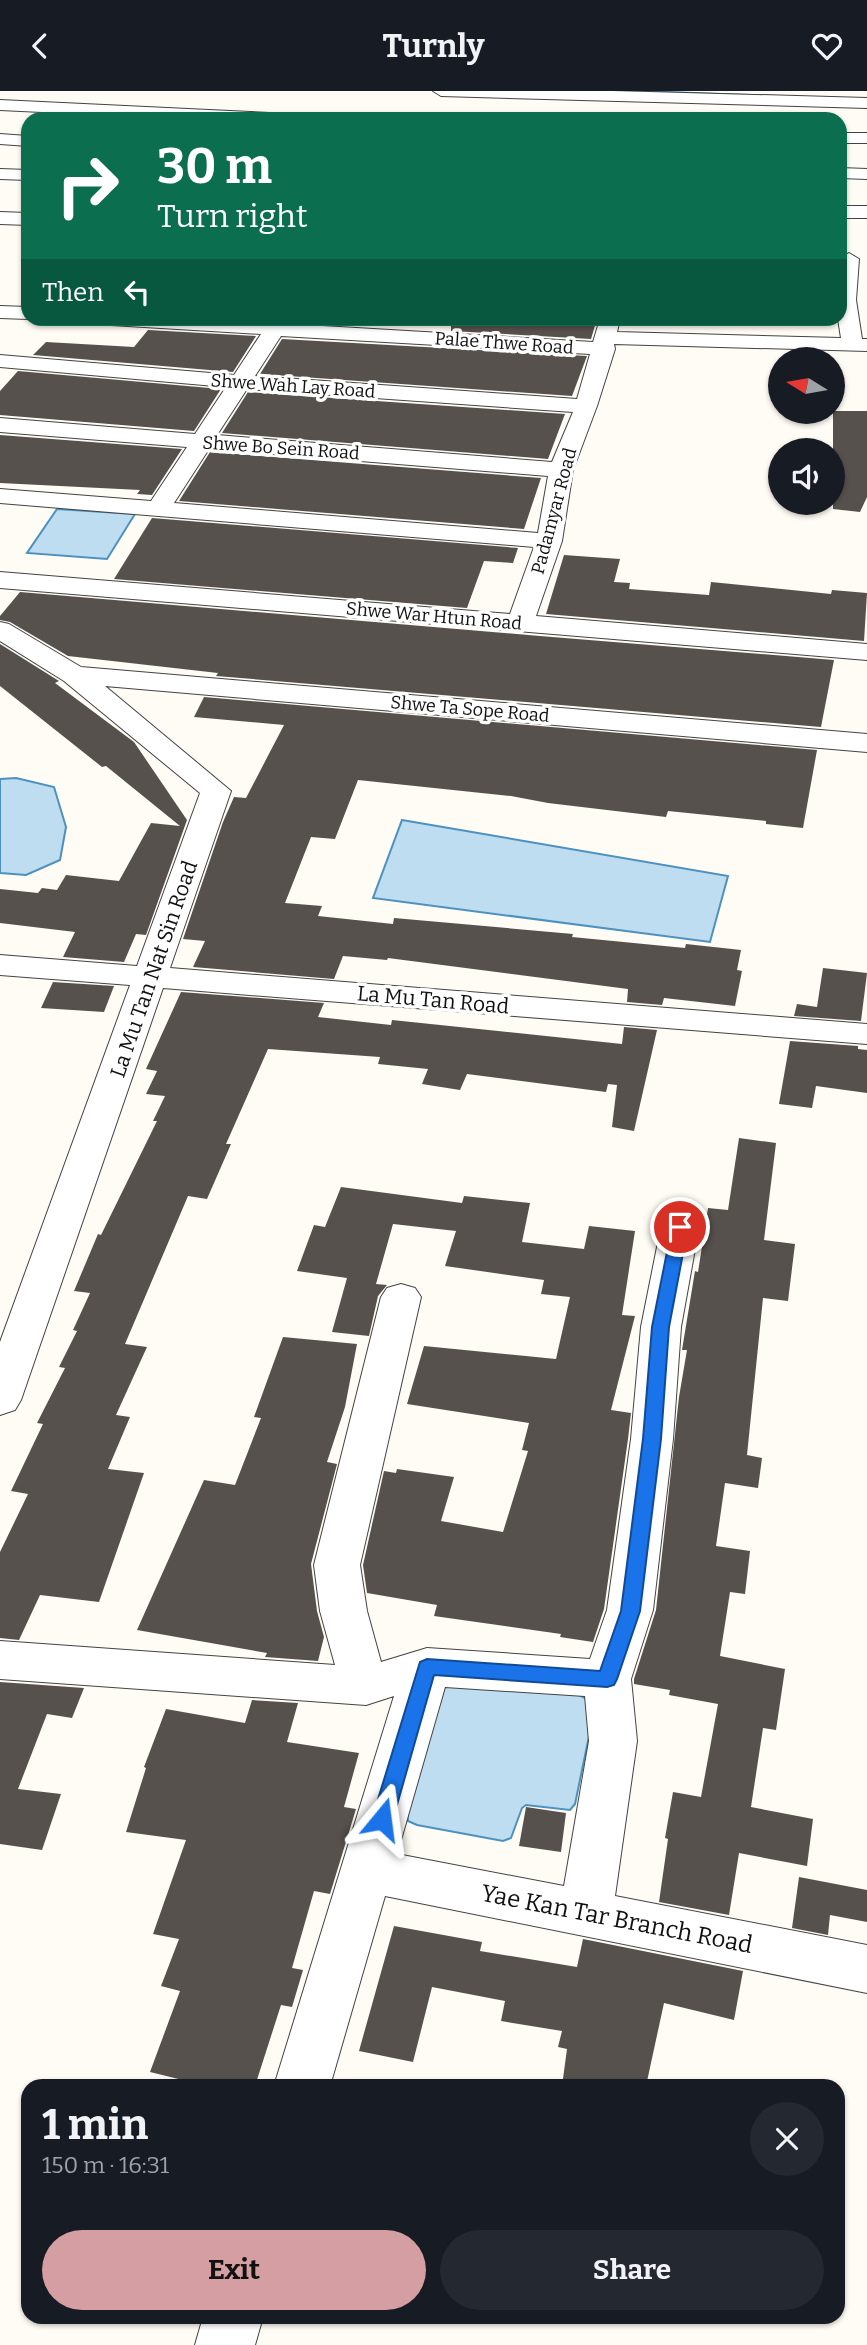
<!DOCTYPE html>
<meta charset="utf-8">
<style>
:root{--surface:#171b24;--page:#242831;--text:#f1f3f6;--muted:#9ea1a6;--accent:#d49ea2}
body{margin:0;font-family:Bitter,serif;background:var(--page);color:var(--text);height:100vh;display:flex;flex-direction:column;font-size:26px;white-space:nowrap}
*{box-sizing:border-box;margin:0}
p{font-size:23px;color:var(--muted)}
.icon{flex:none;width:38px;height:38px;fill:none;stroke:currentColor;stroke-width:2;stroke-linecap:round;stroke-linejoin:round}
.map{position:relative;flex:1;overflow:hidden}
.details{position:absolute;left:21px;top:1988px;width:824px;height:245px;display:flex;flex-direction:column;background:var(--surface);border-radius:21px;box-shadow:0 2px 5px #0004}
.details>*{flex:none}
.guide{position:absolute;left:21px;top:21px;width:826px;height:214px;border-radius:21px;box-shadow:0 2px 5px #0004;background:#0b6e4f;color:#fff;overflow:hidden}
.needle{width:46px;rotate:281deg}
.tools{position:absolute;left:768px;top:256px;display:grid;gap:14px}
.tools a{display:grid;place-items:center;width:77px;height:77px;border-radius:50%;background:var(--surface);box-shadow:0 2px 5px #0004;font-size:35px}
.pin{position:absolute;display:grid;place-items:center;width:60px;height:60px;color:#fff;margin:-30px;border:4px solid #fff;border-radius:50%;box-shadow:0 2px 7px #0007}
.me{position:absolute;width:77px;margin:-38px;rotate:16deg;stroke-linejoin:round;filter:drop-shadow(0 0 5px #0008)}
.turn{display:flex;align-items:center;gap:24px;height:147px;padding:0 21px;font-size:32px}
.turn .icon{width:91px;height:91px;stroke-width:2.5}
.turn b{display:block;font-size:49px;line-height:60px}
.then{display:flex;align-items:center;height:66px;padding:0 21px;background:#0003;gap:14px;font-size:26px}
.round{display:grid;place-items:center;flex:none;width:74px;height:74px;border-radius:37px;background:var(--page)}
.overview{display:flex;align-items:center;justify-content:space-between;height:119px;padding:0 21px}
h1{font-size:42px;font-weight:700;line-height:52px}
.cta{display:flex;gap:14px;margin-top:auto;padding:14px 21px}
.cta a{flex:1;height:80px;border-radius:42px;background:var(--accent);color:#111;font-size:28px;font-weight:700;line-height:80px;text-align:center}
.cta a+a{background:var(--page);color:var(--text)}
header{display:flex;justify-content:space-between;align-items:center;height:91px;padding:0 21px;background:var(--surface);font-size:32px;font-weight:700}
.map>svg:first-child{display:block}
.water{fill:#beddf0;stroke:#4d91bf;stroke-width:2}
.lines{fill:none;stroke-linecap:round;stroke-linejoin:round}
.stream{fill:#4d91bf;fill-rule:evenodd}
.building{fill:#57514d}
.street-casing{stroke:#434343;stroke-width:2}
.street{fill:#fff;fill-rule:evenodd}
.route{fill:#1a73e8;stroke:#114b97;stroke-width:2}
.labels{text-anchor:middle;stroke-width:7;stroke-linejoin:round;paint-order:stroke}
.far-street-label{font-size:18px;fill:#101010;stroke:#fff}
.street-label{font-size:21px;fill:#101010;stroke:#fff}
.near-street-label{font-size:24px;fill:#101010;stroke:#fff}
</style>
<header><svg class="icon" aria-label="back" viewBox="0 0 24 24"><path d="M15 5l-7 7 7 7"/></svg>Turnly<svg class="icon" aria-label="heart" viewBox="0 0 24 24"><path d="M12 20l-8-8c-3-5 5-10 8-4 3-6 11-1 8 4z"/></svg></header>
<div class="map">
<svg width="867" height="2254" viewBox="0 0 867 2254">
<rect width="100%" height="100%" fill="#fefcf4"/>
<!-- water -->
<path class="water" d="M57 418 135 423 107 468 27 462Z
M16 687 54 696 66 736 60 769 26 784 0 782V688Z
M402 729 728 785 710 851 373 807Z
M445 1587 575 1602 591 1610 594 1621 575 1713 570 1719 526 1714 522 1717 511 1747 503 1750 417 1734 408 1730 407 1719Z"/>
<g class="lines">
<!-- stream -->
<path class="stream" d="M609 0H666L863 7 860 9Z"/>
</g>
<!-- building -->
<path class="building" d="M451 228H597L591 248 451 240Z
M148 239 256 245 233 281 33 264 46 251 134 256Z
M282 248 587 265 572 305 260 283Z
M18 280 221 298 194 340 0 324V300Z
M248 301 565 323 548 368 222 342Z
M833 320H867V406L860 421 833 418Z
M0 344 182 358 152 404 137 403 140 399 0 392Z
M210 361 541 387 524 438 179 410Z
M152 427 518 457 513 472 484 470 467 517 114 488Z
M564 464 620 468 614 491 630 492 629 498 709 504 711 491 831 503 832 499 867 502 864 550 546 523Z
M20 501 540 545 834 569 821 636 216 585 218 582 68 565 10 531 0 529V525Z
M0 553 59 590 55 592 134 651 187 729 146 844 136 843 124 871 63 866 75 841 0 832V798L38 802 42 797 57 799 66 784 119 790 151 732 180 735 106 675 102 676 0 595Z
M204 606 817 659 803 737 766 733V730L668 720 666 726 548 712 511 705 358 689 335 748 311 746 285 812 322 815 318 825 393 833 394 827 573 843 572 846 685 857 686 853 741 859 737 879 742 880 735 915 664 907 662 914 627 911 628 898 388 867 387 869 343 865 334 888 193 876 205 850 183 848 223 731 234 706 246 707 284 634 194 626Z
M823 877 867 882 861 930 794 925 797 913 817 916Z
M53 891 114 895 104 921 41 917Z
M181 901 324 912 318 926 391 934 392 929 622 953 624 936 657 939 634 1040 612 1036 617 994 608 993 606 1001 467 983 460 999 422 993 428 978 378 973 380 966 268 958 226 1053H231L207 1108 188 1105 125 1253 147 1256 116 1324 130 1326 108 1378 144 1382 99 1511 40 1504 19 1549 0 1547V1461L28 1403 11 1400 43 1333 37 1332 65 1277 59 1276 77 1240 73 1239 90 1202 74 1200 98 1143 101 1144 157 1030H153L165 1005 146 1003 157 980 146 978Z
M790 950 858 955V958L867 959V1002L816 995 812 1017 779 1013Z
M739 1047 776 1052 764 1149 795 1153 788 1210 763 1207 747 1364 762 1367 758 1397 725 1392 716 1455 750 1460 745 1503 730 1501 720 1565 785 1578 776 1639 763 1637 751 1716 813 1728 807 1775 739 1762 729 1824 659 1811 668 1748 665 1747 673 1701 701 1706 718 1613 669 1604 670 1599 634 1593V1588L656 1519 679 1306 687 1259H682L695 1180 698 1181 708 1117 728 1119Z
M341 1096 462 1112 464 1105 530 1112 522 1151 584 1158 589 1135 635 1140 622 1224 635 1225 611 1319 631 1322 628 1348 604 1518 593 1551 560 1546 561 1543 434 1525 437 1514 367 1502 363 1474 384 1380 396 1382 397 1378 454 1386 441 1430 503 1441 528 1360 522 1359 529 1332 407 1313 424 1255 556 1268 570 1206 541 1203 544 1189 445 1175 456 1140 393 1133 376 1193 387 1194 378 1205 369 1245 332 1241 347 1187 297 1180 314 1134 325 1136Z
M283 1246 357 1253 345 1316 327 1371 337 1373 311 1473 317 1520 324 1546 318 1570 265 1566 267 1562 137 1539 204 1389 235 1394 261 1327 254 1326Z
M0 1591 84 1597 72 1627 47 1623 18 1698 61 1703 42 1759 0 1753Z
M252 1609 298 1612 287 1651 359 1662 344 1716 356 1718 330 1803 314 1800 292 1877 303 1879 292 1916 281 1914 255 1995H207L150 1981 180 1900 161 1895 179 1848 153 1843 186 1749 126 1741 146 1677 144 1676 166 1618 245 1632Z
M526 1716 566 1722 561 1761 519 1755Z
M799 1786 867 1799V1831L830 1824 828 1844 792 1837Z
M394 1835 482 1851 480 1860 577 1876 583 1848 743 1880 734 1929 664 1912 646 1995H562L567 1958 558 1956 562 1940 501 1930 505 1910 432 1896 413 1971 359 1960Z"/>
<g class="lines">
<!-- street casing -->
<g class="street-casing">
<path id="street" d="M433 0H613L867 7V17L441 5Z
M0 9 291 23 299 28H188L0 19Z
M840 42H867V52H840Z
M0 43 28 45V55L0 53Z
M840 77 867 78V88L840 87Z
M0 78 28 79V89L0 88Z
M840 115H867V127H840Z
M0 121 28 122V134L0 133Z
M849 162 859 168 856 209 862 248H867V260L614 253 615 258 597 315 573 379 562 450 536 525 867 553V569L0 497V481L510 523 534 456 0 412V398L151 410 187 356 0 341V327L195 343 226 296 0 276V264L234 284 261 243 111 234 104 232 101 228H205L593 251 600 228H620L617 241 841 247 838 228 840 167ZM281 245 590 263 577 308 255 285ZM247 298 573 321 552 371 217 344ZM209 358 548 385 538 442 174 412Z
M0 215 28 216V228H31H28L0 227Z
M0 531 9 533 81 576 867 643V661L105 595 231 700 170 877 867 933V953L163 897 21 1309 15 1319 0 1324V1251L130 894 0 884V864L137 875 200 702 64 590 0 550Z
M680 1124 694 1127 699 1136 681 1236 673 1348 653 1519 631 1588 637 1650 615 1805 867 1854V1902L385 1805 330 1995H274L394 1605 366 1614 0 1588V1550L335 1574 320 1520 314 1474 381 1206 387 1197 401 1193 415 1197 421 1206 360 1474 367 1520 381 1571 427 1557 590 1568 607 1519 631 1348 641 1236 661 1136 666 1127ZM445 1596 585 1605 589 1650 564 1795 397 1763Z
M203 2226H263L255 2254H195Z"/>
</g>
<!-- street -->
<use href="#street" class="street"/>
</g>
<!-- route -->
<path class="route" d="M680 1131 688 1136 669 1236 661 1348 640 1520 617 1588 614 1594 607 1596 434 1584 393 1728 390 1735 382 1737 375 1735 372 1728 420 1571 427 1568 600 1580 621 1520 643 1348 652 1236 672 1136Z"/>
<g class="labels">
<!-- far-street labels -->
<g class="far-street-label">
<text transform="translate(504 252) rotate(4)" y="6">Palae Thwe Road</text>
<text transform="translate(293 295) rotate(4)" y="6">Shwe Wah Lay Road</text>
<text transform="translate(281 357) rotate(4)" y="6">Shwe Bo Sein Road</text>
<text transform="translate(554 420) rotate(-75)" y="6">Padamyar Road</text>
<text transform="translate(434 525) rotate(5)" y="6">Shwe War Htun Road</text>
<text transform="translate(470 618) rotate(5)" y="6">Shwe Ta Sope Road</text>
</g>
<!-- street labels -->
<g class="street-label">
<text transform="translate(154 878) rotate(-71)" y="7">La Mu Tan Nat Sin Road</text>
<text transform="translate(433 909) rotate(5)" y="7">La Mu Tan Road</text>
</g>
<!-- near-street labels -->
<g class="near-street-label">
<text transform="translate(617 1828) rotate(11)" y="8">Yae Kan Tar Branch Road</text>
</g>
</g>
</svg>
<div class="tools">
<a><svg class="needle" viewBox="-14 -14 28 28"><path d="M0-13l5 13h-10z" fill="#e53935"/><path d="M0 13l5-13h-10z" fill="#9ea1a6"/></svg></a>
<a><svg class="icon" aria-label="sound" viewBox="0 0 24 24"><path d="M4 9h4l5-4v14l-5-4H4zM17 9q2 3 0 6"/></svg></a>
</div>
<div class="pin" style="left:680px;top:1136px;background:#d93025"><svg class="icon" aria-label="arrive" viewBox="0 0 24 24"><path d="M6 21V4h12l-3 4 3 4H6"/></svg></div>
<svg class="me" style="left:382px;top:1728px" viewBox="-20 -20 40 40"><path d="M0-17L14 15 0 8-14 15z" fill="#1a73e8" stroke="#fff" stroke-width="4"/></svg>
<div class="guide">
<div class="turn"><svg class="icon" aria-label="right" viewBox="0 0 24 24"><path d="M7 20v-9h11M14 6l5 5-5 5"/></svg><div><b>30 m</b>Turn right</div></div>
<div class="then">Then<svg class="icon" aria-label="left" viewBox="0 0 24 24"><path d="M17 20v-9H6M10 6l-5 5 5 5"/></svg></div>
</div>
<section class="details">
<div class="overview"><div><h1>1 min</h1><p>150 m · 16:31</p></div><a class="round"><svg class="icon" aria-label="close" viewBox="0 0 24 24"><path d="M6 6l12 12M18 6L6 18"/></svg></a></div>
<div class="cta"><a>Exit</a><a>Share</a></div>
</section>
</div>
